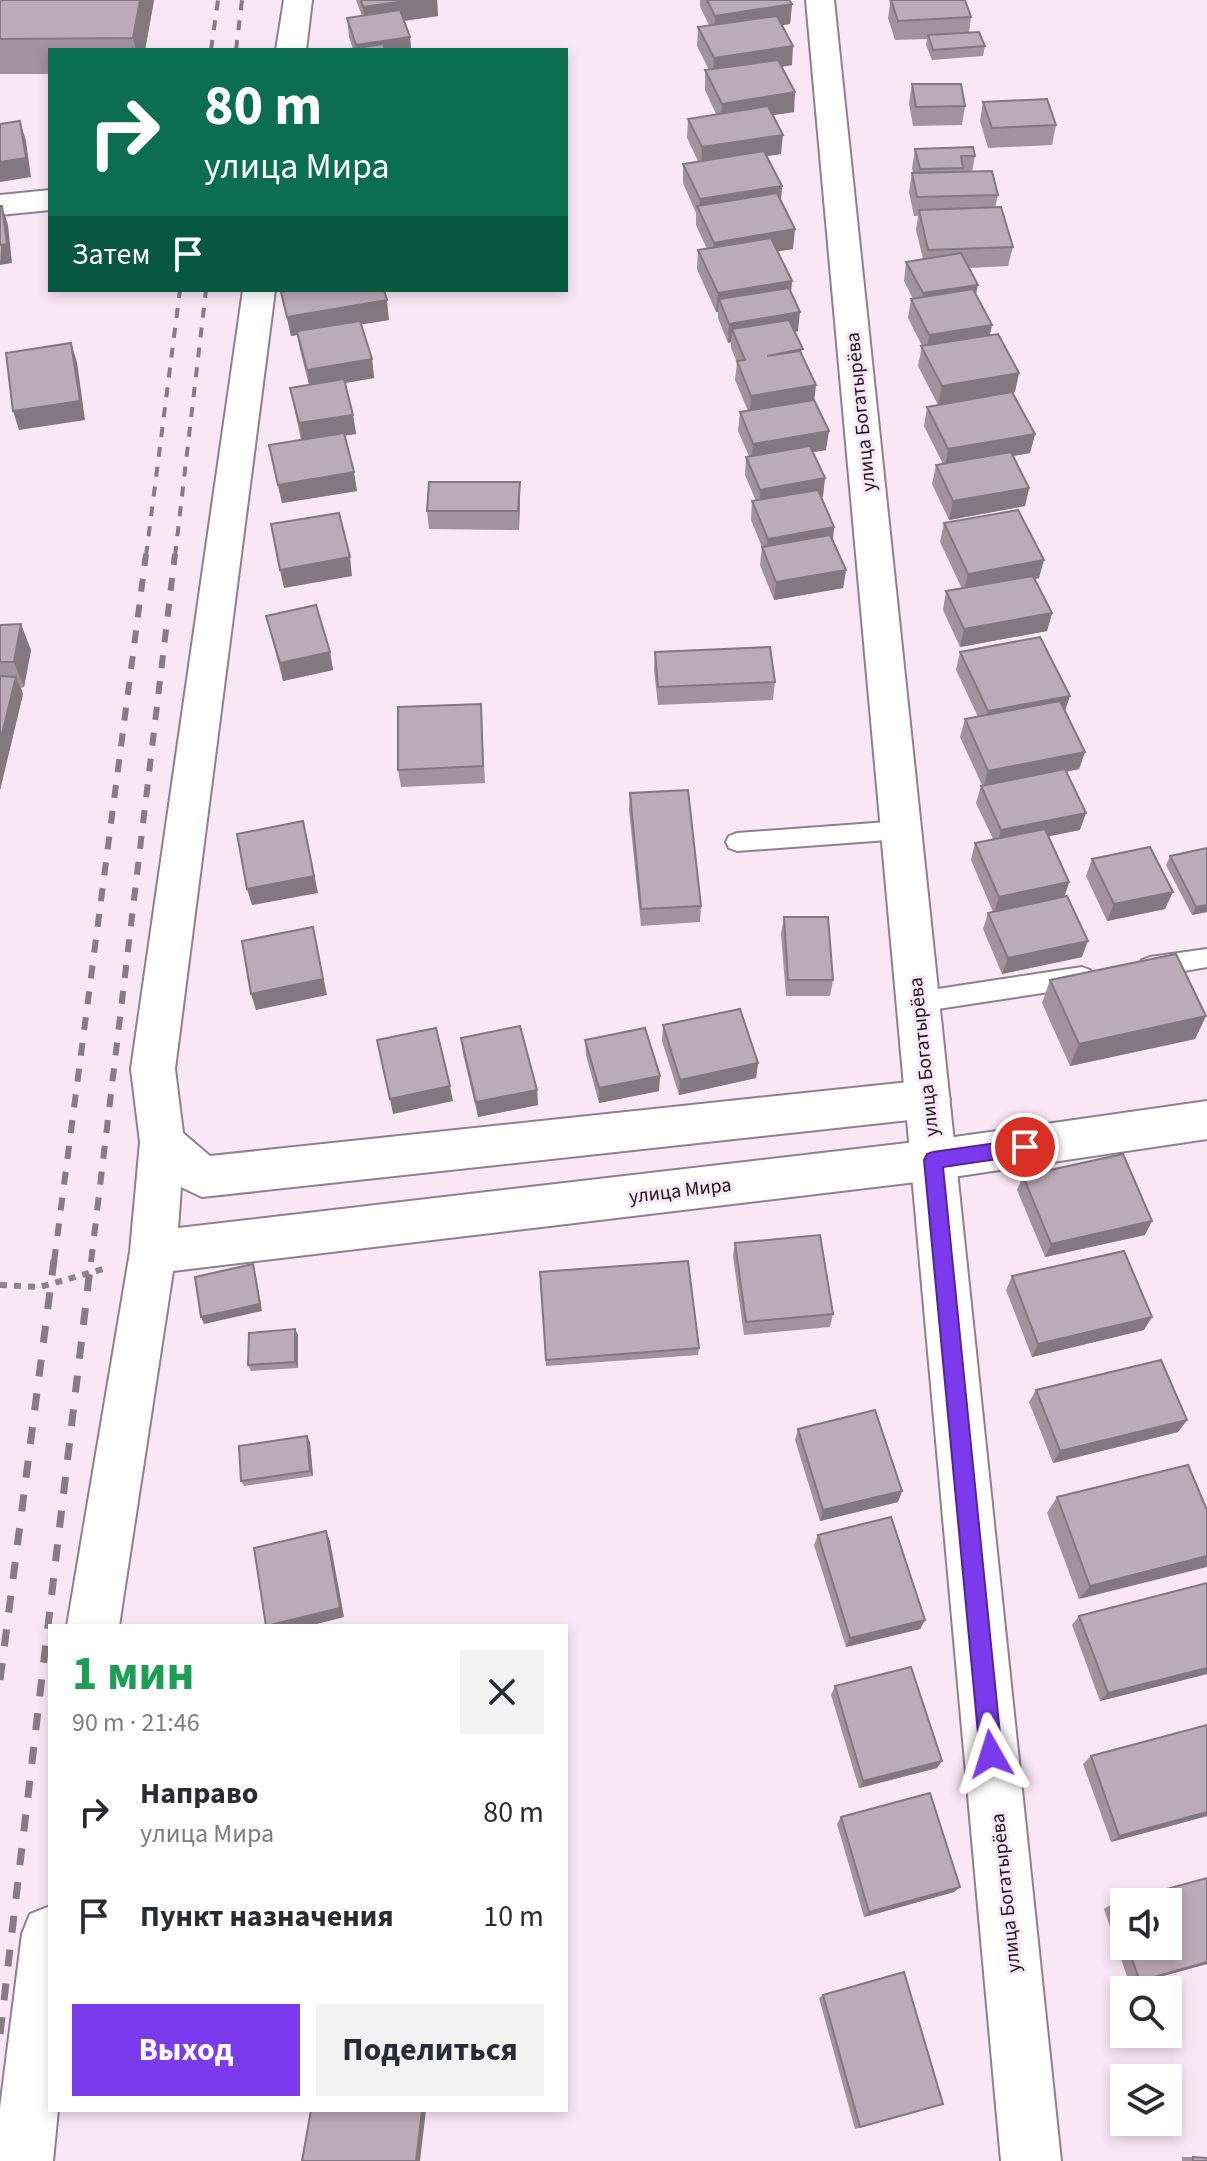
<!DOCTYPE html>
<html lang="ru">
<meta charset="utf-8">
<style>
:root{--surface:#fff;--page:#f2f2f3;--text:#2b2b33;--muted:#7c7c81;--accent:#7c3aed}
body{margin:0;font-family:"Source Sans 3",sans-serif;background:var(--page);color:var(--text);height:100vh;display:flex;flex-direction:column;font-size:30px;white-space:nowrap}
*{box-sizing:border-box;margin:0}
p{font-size:26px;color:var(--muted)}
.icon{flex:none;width:44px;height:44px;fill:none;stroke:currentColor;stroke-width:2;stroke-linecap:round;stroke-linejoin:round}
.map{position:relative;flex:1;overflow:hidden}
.side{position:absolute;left:48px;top:1624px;width:520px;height:488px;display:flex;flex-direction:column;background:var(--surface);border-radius:0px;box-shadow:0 4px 12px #0003}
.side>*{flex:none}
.top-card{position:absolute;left:48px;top:48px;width:520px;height:244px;border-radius:0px;box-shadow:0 4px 12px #0003;background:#0b6e4f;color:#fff;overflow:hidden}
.controls{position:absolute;left:1110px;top:1888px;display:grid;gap:16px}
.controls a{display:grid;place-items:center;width:72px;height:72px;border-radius:0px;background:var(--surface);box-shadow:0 4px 12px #0003;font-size:40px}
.pin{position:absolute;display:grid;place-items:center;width:68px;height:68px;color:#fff;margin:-34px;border:4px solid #fff;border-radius:50%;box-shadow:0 2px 8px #0007}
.me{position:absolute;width:88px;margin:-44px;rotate:354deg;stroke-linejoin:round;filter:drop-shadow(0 0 6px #0008)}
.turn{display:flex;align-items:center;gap:28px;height:168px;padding:0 24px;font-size:36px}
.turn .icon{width:104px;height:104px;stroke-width:2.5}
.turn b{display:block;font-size:56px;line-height:68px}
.then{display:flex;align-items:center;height:76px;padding:0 24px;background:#0003;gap:16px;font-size:30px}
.round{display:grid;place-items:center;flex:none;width:84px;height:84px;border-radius:0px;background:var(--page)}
.head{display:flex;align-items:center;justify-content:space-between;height:136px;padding:0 24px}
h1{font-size:48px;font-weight:700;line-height:60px;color:#1e9e55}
.action{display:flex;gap:16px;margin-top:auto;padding:16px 24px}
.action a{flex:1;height:92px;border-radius:0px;background:var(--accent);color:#fff;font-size:32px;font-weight:700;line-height:92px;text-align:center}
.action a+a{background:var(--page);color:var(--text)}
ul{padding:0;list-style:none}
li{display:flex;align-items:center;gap:24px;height:104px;padding:0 24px}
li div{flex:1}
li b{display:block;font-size:30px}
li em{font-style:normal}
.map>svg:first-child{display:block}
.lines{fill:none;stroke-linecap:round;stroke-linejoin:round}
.service-casing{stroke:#907f8c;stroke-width:4}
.minor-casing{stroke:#907f8c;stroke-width:4}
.tertiary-casing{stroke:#907f8c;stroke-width:4}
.path{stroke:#8f838d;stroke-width:6;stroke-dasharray:7 7;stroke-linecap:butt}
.service{fill:#fff;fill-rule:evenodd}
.minor{fill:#fff;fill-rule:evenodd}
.tertiary{fill:#fff;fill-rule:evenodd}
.rail-far2{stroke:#887b85;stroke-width:4;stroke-dasharray:10 10;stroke-linecap:butt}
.rail-far1{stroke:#887b85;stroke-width:6;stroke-dasharray:13 13;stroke-linecap:butt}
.rail{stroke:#887b85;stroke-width:7;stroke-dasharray:17 17;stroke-linecap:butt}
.wall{fill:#a1929d;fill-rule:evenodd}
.shaded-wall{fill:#837780}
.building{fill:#bbaab7;stroke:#837780;stroke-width:2}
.route{fill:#7c3aed;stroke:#51269a;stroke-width:2}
.labels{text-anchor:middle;stroke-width:6;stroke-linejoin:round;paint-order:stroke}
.street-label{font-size:20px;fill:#1d171c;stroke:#fae7f6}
</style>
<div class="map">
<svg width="1207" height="2161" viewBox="0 0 1207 2161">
<rect width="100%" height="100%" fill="#fae7f6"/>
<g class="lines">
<!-- service casing -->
<g class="service-casing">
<path id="service" d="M901 821 909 824 912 830 909 836 901 839 737 851 729 848 726 842 729 836 737 833Z
M1207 949V967L1150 977 1142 974 1138 967 1142 960 1150 957Z
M1082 967 1090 970 1094 977 1090 984 1082 987 918 1012 910 1009 906 1002 910 995 918 992Z"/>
</g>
<!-- minor casing -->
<g class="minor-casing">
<path id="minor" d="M284 0H312L306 50H276Z
M50 190V210L0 215V195Z
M243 290H275L175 1069 183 1133 210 1156 928 1080 944 1086 950 1099 944 1112 928 1118 202 1197 181 1187 178 1228 933 1140 1207 1101V1139L933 1180 173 1271 119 1626H67L130 1252 140 1142 131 1069Z
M50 1906V2110H58L53 2161H0V2108L22 1934 30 1914Z"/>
</g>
<!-- tertiary casing -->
<g class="tertiary-casing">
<path id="tertiary" d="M806 0H834L1061 2161H1001Z"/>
</g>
<!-- path -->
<path class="path" d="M0 1285 40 1287 103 1269"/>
<!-- service -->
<use href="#service" class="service"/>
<!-- minor -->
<use href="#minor" class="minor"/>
<!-- tertiary -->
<use href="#tertiary" class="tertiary"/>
<!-- rail-far2 -->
<path class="rail-far2" d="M211 50 218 0
M236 50 242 0
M146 556 180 290
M175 556 206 290"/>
<!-- rail-far1 -->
<path class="rail-far1" d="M54 1262 146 554
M91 1262 175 554"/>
<!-- rail -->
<path class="rail" d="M0 1680 54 1260
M0 2034 91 1260"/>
</g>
<!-- wall -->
<path class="wall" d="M0 0H154L145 50H50V74H0Z
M356 0H437L438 16 404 21 410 37 411 50H344L353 49 349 37 347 18 362 16Z
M700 0H789L792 4 790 24 782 25 792 65 782 67 794 112 772 115 781 154 767 156 782 186 781 201 793 249 777 251 792 281 791 292 798 331 795 332 802 355 826 450 813 452 823 497H821L834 527 833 539 846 570 843 588 774 600 760 565 762 547 751 520 752 501H756L745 475 746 457 749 456 738 431 740 412 748 411 735 380 737 362 731 348V342L728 343 718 318V312H716L697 269 698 250 707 249 696 225V213L683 183V164L698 161 687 138 688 119 716 114 705 90V70H709L697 46 698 27 709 25 700 7Z
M889 0H965L971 17 969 32 985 46 983 56 932 60 926 45 927 39 895 40 888 18 890 4Z
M912 84 965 106 962 125 913 126 909 103Z
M983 102 1056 125 1052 145 988 148 980 121Z
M915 149 975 156 972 172 998 195 995 208 1013 247 1008 266 969 268 976 295 990 335 1015 392 996 395 1035 434 1030 453 1013 456 1029 488 1025 506 949 520 932 484 936 465 943 464 924 426 927 407 938 405 918 366 922 346 908 318 911 299H913L904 281 906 262 923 259 916 230 918 216H914L909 192 912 173H913L912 168Z
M281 292 389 320 361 324 372 359 374 378 345 383 353 415 356 434 345 435 357 491 282 503 273 464 301 440 290 388 309 385 300 350 297 335 291 336Z
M520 482 519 530 429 529 427 511Z
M944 523 1039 578 1035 579 1052 613 1047 631 960 647 943 610 946 591 962 589 940 542Z
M266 616 330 652 333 670 283 681Z
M0 625 31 650 24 687 21 688 23 694 0 790Z
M655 652 775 682 773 700 658 705 654 670Z
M960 652 1065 711 1085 752 1079 769 1066 772 1080 830 1048 836 1069 882 1064 897 1082 957 1002 974 983 929 988 913 993 912 971 860 975 843 993 839 976 803 981 786 982 785 960 737 965 719 978 717 956 670Z
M481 704 485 783 401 787 398 770Z
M630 793 701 906 700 922 641 926 629 810Z
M1170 856 1207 912 1192 915 1166 865Z
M1092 859 1165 909 1107 921 1086 876Z
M784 917 833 980 830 996H786L781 934Z
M1050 980 1206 1016 1195 1039 1070 1066 1042 1003Z
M663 1025 758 1063 756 1078 679 1095 662 1041Z
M461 1038 537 1090 538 1105 478 1117 463 1054Z
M585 1040 659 1091 599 1103 586 1055Z
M1023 1176 1145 1235 1045 1257 1017 1190Z
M735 1243 833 1314 830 1327 744 1335 733 1256Z
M540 1272 699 1348 698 1355 546 1366Z
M1012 1276 1144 1330 1032 1357 1006 1290Z
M295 1329 298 1335V1368L251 1371 248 1365Z
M1036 1390 1187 1420 1178 1432 1053 1463 1029 1402Z
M798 1429 902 1491 898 1502 820 1521 795 1440Z
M310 1442 313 1476 244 1486 241 1481Z
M1057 1497 1207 1510 1079 1599 1047 1513Z
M818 1535 925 1620 920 1629 846 1647 814 1545Z
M1079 1616 1207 1674 1100 1701 1072 1625Z
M835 1686 937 1768 859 1788 831 1695Z
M1091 1756 1207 1816 1111 1842 1083 1764Z
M841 1817 954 1892 864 1917 837 1824Z
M1207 1878V1964L1130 1985 1104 1909 1112 1904ZM1124 1902H1168V1946H1124Z
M823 1995 943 2104 855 2129 819 1998Z
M1182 2157H1193L1207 2161H1182Z"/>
<!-- shaded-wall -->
<path class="shaded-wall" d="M140 0H154L145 50H136L133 38Z
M412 0H437L438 16 365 26 363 7Z
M792 4 790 24 714 35 715 16Z
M410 37 411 50H356V45Z
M793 46 792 65 713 77 714 58Z
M795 92 794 112 720 123 722 104Z
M20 121 26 141 31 177 0 182V162Z
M783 135 781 154 701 167 702 147Z
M782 186 780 206 699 212 700 199Z
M2 206 8 225 12 263 0 265Z
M795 229 793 249 712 262 714 243Z
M792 281 790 300 719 299 718 312H716L718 293Z
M978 285 974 304 920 313 923 293Z
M387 300 389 320 291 336 287 317Z
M800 312 798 331 737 341 732 329 731 342 728 343 729 324Z
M992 325 988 344 926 354 929 335Z
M71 343 77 362 85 420 19 430 13 411Z
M372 359 374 378 310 389 307 370Z
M1019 373 1015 392 938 405 942 386Z
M816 385 814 404 750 415 751 396Z
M353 415 356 434 302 442 299 423Z
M829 431 826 450 751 462 753 444Z
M1035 434 1030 453 945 468 948 449Z
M354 472 357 491 282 503 278 485Z
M825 478 823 497 759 508 760 490Z
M520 482V501L519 530 518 511Z
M1029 488 1025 506 949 520 953 501Z
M834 527 832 545 766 557 768 539Z
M350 557 352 576 284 588 280 570Z
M1044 560 1039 578 964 592 968 574Z
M846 570 843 588 774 600 776 582Z
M1052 613 1047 631 960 647 964 629Z
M21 624 31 650 24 687 14 662Z
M330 652 333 670 283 681 280 663Z
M16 677 23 694 0 790V742Z
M1070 696 1064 714 984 729 988 711Z
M1085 752 1079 769 983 788 988 771Z
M1086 813 1080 830 996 847 1001 830Z
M303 821 318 893 252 905 247 889Z
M1069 882 1064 898 994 913 999 897Z
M1173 892 1165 909 1107 921 1114 904Z
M1207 905V912L1192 915 1196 907Z
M313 927 327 995 256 1010 251 994Z
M1088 941 1082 957 1002 974 1008 958Z
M1206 1016 1195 1039 1070 1066 1079 1044Z
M758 1063 756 1078 679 1095 680 1080Z
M660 1076 659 1091 599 1103V1088Z
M450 1086 453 1101 393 1114 390 1099Z
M537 1090 538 1105 478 1117 476 1102Z
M1152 1221 1145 1235 1045 1257 1051 1244Z
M253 1264 255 1271 262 1311 204 1324 201 1317Z
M1152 1317 1144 1330 1032 1357 1038 1344Z
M295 1329 298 1335V1368L295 1362Z
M1187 1420 1178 1432 1053 1463 1060 1451Z
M307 1436 310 1442 313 1476 310 1471Z
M902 1491 898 1502 820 1521 823 1510Z
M326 1531 330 1541 344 1617 309 1626H267Z
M1207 1556V1567L1079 1599 1090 1586Z
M925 1620 920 1629 846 1647 850 1638Z
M1207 1668V1674L1100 1701 1108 1693Z
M942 1761 937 1768 859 1788 863 1781Z
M1207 1812V1816L1111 1842 1119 1836Z
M960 1887 954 1892 864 1917 869 1912Z
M1207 1962V1964L1130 1985 1140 1981Z
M422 2110H426L420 2161H416Z"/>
<!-- building -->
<path class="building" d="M0 0H140L133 38 0 39Z
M361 0H412L363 7Z
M707 0H789L792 4 715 16Z
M891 0H965L971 17 898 21Z
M400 10 410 37 356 45 347 18Z
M777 16 793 46 714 58 698 27Z
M979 32 985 46 933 50 928 35Z
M383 44 385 50H344Z
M778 60 795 92 722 104 705 70Z
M912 84H961L965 106 916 107Z
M1047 99 1056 125 992 128 983 102Z
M768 106 783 135 702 147 688 119Z
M20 121 26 158 0 162V124Z
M973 147 975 156H961L963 168 920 169 915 149Z
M764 151 782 186 700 199 683 164Z
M992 171 998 195 917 197 912 173Z
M777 193 795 229 714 243 697 206Z
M0 206H2L7 244 0 245Z
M1001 207 1013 247 928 250 919 210Z
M771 238 792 281 718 293 698 250Z
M961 253 978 285 923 293 906 262Z
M789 288 800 312 729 324 719 299Z
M973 289 992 325 929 335 911 299Z
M292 290H384L387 300 287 317 281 292Z
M789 320 803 349 767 356 800 351 816 385 751 396 737 361 745 360 732 329Z
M360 321 372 359 307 370 297 331Z
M998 334 1019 373 942 386 921 346Z
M71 343 80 401 13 411 6 353Z
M344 379 353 415 299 423 290 388Z
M1012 392 1035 434 948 449 927 407Z
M814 400 829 431 753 444 740 412Z
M344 433 354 472 278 485 269 445Z
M810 446 825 478 760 490 746 457Z
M1011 452 1029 488 953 501 936 465Z
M429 482H520L518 511H427Z
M818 490 834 527 768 539 752 501Z
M1018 510 1044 560 968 574 944 523Z
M339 513 350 557 280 570 271 524Z
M830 535 846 570 776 582 762 547Z
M1033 576 1052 613 964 629 946 591Z
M316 605 330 652 280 663 266 616Z
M21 624 14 662H0V625Z
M1040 637 1070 696 988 711 960 652Z
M770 647 775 682 658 687 655 652Z
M0 676 16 677 0 742Z
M1060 701 1085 752 988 771 965 719Z
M481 704 483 766 398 770V707Z
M1065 769 1086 813 1001 830 981 786Z
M688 790 701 906 641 909 630 793Z
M303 821 314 876 247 889 237 834Z
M1045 829 1069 882 999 897 975 843Z
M1150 847 1173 892 1114 904 1092 859Z
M1207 848V905L1196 907 1170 856Z
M1067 896 1088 941 1008 958 988 913Z
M784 917H828L833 980H788Z
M313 927 323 979 251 994 242 941Z
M1176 954 1206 1016 1079 1044 1050 980Z
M740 1009 758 1063 680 1080 663 1025Z
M520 1026 537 1090 476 1102 461 1038Z
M436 1028 450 1086 390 1099 377 1040Z
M645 1028 660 1076 599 1088 585 1040Z
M1123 1154 1152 1221 1051 1244 1023 1176Z
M820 1235 833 1314 746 1322 735 1243Z
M1124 1251 1152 1317 1038 1344 1012 1276Z
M688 1261 699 1348 546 1360 540 1272Z
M253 1264 260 1304 201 1317 195 1277Z
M295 1329V1362L248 1365 249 1333Z
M1161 1360 1187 1420 1060 1451 1036 1390Z
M875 1410 902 1491 823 1510 798 1429Z
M307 1436 310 1471 241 1481 239 1446Z
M1188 1465 1207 1510V1556L1090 1586 1057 1497Z
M891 1517 925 1620 850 1638 818 1535Z
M326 1531 340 1608 266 1626 254 1548Z
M1207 1583V1668L1108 1693 1079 1616Z
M911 1667 942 1761 863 1781 835 1686Z
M1207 1725V1812L1119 1836 1091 1756Z
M930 1793 960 1887 869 1912 841 1817Z
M1207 1878V1962L1140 1981 1127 1946H1168V1902H1124V1937L1112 1904Z
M904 1972 943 2104 860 2127 823 1995Z
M311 2110H422L416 2161H302Z
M1193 2157 1207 2158V2161H1193Z"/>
<!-- route -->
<path class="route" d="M1025 1139 1031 1141 1034 1147 1031 1153 1025 1155 943 1167 1002 1754 999 1762 991 1765 983 1762 980 1754 924 1160 927 1154 933 1152Z"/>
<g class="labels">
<!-- street labels -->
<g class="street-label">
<text transform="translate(860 412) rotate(-96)" y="7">улица Богатырёва</text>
<text transform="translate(923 1057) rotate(-96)" y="7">улица Богатырёва</text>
<text transform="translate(680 1190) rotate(-7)" y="7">улица Мира</text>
<text transform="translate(1005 1893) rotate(-96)" y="7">улица Богатырёва</text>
</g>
</g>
</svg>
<div class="controls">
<a><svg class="icon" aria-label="sound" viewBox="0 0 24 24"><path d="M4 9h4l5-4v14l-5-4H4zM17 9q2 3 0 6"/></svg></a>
<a><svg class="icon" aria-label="search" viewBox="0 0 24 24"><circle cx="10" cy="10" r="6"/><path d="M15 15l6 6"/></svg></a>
<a><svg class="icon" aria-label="layers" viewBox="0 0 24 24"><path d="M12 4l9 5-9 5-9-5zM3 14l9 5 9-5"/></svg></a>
</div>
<div class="pin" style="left:1025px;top:1147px;background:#d93025"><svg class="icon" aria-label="arrive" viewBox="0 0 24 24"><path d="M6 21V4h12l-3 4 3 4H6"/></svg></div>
<svg class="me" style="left:991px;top:1754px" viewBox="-20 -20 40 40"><path d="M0-17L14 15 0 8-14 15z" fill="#7c3aed" stroke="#fff" stroke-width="4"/></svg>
<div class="top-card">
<div class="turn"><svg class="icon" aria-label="right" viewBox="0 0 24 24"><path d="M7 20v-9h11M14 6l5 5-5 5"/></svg><div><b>80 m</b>улица Мира</div></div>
<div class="then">Затем<svg class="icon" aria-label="arrive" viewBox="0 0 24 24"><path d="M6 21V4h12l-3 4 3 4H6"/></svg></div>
</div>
<section class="side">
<div class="head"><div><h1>1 мин</h1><p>90 m · 21:46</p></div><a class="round"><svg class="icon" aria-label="close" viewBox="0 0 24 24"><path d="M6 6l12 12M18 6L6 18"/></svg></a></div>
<ul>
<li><svg class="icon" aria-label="right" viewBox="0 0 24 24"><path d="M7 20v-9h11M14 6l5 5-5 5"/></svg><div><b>Направо</b><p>улица Мира</p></div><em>80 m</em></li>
<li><svg class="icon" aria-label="arrive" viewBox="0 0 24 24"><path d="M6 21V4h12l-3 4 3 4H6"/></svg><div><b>Пункт назначения</b></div><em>10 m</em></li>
</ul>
<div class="action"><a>Выход</a><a>Поделиться</a></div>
</section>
</div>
